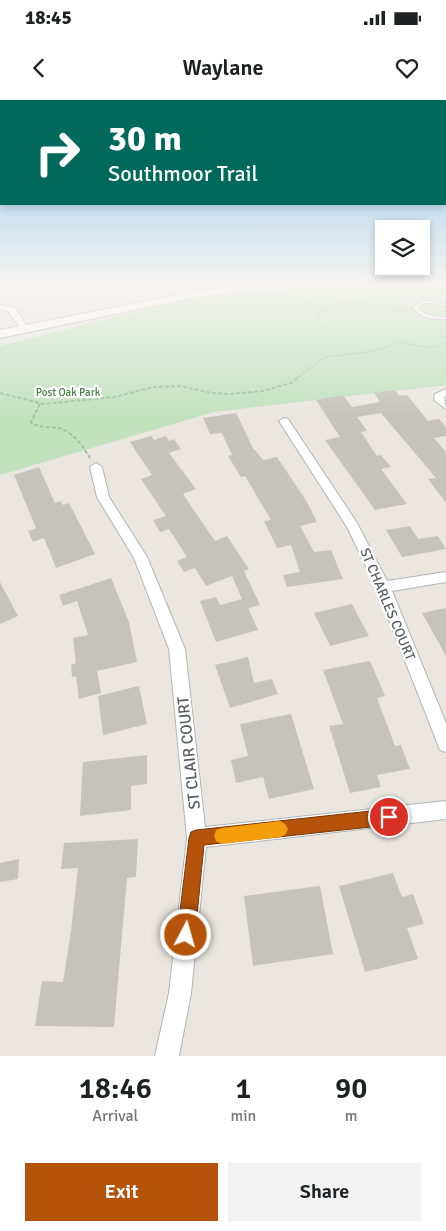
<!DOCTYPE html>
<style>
:root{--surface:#fff;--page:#f2f2f2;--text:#202124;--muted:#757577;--accent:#b45309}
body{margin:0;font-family:Signika,sans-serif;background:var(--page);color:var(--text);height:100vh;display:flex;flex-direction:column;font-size:19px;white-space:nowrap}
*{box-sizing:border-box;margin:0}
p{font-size:16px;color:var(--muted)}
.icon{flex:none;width:28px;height:28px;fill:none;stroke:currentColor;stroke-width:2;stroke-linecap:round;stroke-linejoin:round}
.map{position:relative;height:956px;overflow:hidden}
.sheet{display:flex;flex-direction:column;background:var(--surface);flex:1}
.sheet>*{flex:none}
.hud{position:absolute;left:0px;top:0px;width:446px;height:105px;box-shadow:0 2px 8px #0003;background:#00695c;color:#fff;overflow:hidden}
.fabs{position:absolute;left:375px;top:120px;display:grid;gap:10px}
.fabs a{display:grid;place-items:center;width:55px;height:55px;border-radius:0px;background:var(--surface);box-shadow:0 2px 8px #0003;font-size:25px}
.pin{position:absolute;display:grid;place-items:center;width:42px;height:42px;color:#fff;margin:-21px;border:2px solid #fff;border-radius:50%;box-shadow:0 1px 5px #0007}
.me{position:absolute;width:55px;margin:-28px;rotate:6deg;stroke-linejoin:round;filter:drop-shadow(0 0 4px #0008)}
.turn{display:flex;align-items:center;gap:18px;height:105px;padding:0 25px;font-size:22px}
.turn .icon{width:65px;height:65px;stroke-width:2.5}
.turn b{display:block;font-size:35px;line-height:42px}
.eta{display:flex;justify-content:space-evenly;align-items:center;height:85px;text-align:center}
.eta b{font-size:30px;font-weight:600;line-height:35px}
.button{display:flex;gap:10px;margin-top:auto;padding:10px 25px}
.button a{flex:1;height:58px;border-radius:0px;background:var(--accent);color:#fff;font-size:20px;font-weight:600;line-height:58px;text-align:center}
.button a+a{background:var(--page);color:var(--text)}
.status{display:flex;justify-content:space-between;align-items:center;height:35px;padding:0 25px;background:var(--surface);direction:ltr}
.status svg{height:14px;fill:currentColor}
header{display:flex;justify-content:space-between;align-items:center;height:65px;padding:0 25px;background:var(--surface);font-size:22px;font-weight:600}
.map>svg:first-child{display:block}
.green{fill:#c2e2be}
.building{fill:#c6c2bd}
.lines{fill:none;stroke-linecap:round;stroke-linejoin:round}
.lane-casing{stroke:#b1b4b7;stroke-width:2}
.street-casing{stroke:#b1b4b7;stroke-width:2}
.secondary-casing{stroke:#b0b4b7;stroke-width:2}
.path-far1{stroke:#99c59f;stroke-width:1;stroke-dasharray:3 1;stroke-linecap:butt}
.path{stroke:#99c59f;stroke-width:2;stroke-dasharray:4 2;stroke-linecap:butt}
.lane{fill:#fff;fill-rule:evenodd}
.street{fill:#fff;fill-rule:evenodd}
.secondary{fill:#fff;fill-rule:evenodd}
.route{fill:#b45309;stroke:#753606}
.slow{fill:#f59e0b}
.labels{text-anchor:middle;stroke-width:4.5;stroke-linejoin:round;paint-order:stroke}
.far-park-label{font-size:11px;fill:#3f7f39;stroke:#fff}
.street-label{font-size:14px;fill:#595d60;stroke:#fff}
.near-street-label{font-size:16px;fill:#595d60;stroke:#fff}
</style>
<div class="status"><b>18:45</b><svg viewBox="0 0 49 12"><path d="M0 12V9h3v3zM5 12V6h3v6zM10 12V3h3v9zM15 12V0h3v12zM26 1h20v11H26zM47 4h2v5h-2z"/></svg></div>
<header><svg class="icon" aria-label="back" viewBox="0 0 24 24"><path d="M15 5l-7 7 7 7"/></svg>Waylane<svg class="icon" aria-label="heart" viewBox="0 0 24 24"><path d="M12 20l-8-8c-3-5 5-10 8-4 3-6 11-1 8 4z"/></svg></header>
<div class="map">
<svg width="446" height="956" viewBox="0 0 446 956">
<rect width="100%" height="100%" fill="#ebe7e0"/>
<!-- green -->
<path class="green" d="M367 184H446V285L214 312 0 375V246L189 199 239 191Z"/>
<!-- building -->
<path class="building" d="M395 290 399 296 407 295 428 321 439 319 446 327V336L434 338 446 352V403L428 379 436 378 381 313 357 317 367 331 361 332 377 356 381 355 391 367 381 369 407 404 375 410 325 340 340 337 316 300 343 295 352 307 380 302 374 293Z
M236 313 254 350H255L263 360 277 357 307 402 317 422 300 426 314 452 331 450 343 479 287 487 283 475 300 472 291 445 277 448 264 421 271 420 245 376 241 377 228 356 232 355 222 333 210 334 203 318Z
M151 336 154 340 166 336 169 341 174 339 181 349 169 353 196 389 183 394 215 441 227 436 249 469 244 471 260 505 248 508 258 530 216 542 200 501 216 497 220 505 242 499 232 476 206 486 195 468 184 472 177 461 187 457 169 429 160 432 153 420 166 416 141 379 152 375 130 342Z
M39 367 55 403 61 401 63 405 69 403 95 454 56 468 44 438 33 442 28 431 36 428 14 375Z
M410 426 418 439 438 436 446 449 402 457 386 430Z
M111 478 129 522 137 562 97 571 101 593 79 599 76 576 72 577 71 565 76 563 73 538 88 535 77 501 63 506 59 495Z
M0 482 18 516 0 524Z
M352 504 369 536 330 546 314 513Z
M446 508V556L422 513Z
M248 557 254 583 272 579 278 594 230 608 215 565Z
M370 561 385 596 377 598 395 646 401 645 410 669 377 675 381 687 350 693 329 626 343 624 323 570Z
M139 586 147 624 103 635 98 596Z
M291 614 314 689 269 699 263 677 236 683 231 660 248 656 240 624Z
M147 655V684L131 686V710L80 716 83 662Z
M138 739 136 777 127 778 114 927 35 926 42 881 63 882 71 831 78 768 61 769 64 743Z
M19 759 18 779 0 782V763Z
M393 773 402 797 413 794 424 824 407 828 418 859 365 872 339 786Z
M320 786 333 854 253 866 244 796Z"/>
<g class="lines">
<!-- lane casing -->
<g class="lane-casing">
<path id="lane" d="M426 201H434L446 204V206C436 203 426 201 417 207 425 217 435 217 446 217V219C433 219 421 219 413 207L414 206 420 202Z"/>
</g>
<!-- street casing -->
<g class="street-casing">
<path id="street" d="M0 205 14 207 29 229 28 231H22L8 211 0 209Z
M446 289V296L444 297 446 309 434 300 435 294Z
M284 318 288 319 357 423 387 481 446 472V482L392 491 446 623V652L440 650 376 487 347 427 279 321Z
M96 363 102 367 109 397 147 457 185 549 205 727 446 701V719L206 747 191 893 179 956H155L169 893 187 738 169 549 134 458 97 397 90 367Z"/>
</g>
<!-- secondary casing -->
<g class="secondary-casing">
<path id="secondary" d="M281 184H332L327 187 241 192 197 197 0 238V230L197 191Z"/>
</g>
<!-- path-far1 -->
<path class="path-far1" d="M298 197 321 209 317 219 323 229
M321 209 345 202 408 210
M298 277 325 257 370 252 401 242 424 247H434L446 243"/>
<!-- path -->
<path class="path" d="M0 293 44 304 114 297 153 287 180 286 212 293 229 294 263 291 291 283 300 276
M40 304 31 322C38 329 53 326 62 329 75 334 83 347 90 358"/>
<!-- lane -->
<use href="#lane" class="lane"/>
<!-- street -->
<use href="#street" class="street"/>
<!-- secondary -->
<use href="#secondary" class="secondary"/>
</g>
<!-- sky -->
<linearGradient id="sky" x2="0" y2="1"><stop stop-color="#8cc5ef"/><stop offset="0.58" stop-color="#f6f4f1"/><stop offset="1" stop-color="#f6f4f1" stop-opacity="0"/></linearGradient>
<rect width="446" height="317" fill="url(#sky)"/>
<!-- route -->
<path class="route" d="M389 709 394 711 396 717 394 722 389 725 204 745 195 835 192 841 186 844 180 841 177 835 189 738 191 732 196 730Z"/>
<!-- slow -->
<path class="slow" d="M280 721 285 724 288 729 285 735 280 737 222 744 216 741 214 736 216 730 222 728Z"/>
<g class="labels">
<!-- far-park labels -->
<g class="far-park-label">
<text x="68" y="296">Post Oak Park</text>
</g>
<!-- street labels -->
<g class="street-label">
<text transform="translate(388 504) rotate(67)" y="5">ST CHARLES COURT</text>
</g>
<!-- near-street labels -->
<g class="near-street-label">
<text transform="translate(188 653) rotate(-96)" y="6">ST CLAIR COURT</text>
</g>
</g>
</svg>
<div class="fabs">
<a><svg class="icon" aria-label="layers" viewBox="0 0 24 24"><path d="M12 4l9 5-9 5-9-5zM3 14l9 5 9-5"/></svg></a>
</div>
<div class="pin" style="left:389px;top:717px;background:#d93025"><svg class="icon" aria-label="arrive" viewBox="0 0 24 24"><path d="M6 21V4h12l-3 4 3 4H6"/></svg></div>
<svg class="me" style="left:186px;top:835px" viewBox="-20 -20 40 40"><circle r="17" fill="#b45309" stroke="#fff" stroke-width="3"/><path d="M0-11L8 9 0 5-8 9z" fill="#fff"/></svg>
<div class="hud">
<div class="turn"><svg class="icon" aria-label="right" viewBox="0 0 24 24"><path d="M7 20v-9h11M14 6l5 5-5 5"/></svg><div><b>30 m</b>Southmoor Trail</div></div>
</div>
</div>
<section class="sheet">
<div class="eta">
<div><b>18:46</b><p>Arrival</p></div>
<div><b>1</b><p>min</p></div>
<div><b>90</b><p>m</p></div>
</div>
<div class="button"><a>Exit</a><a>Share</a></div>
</section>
